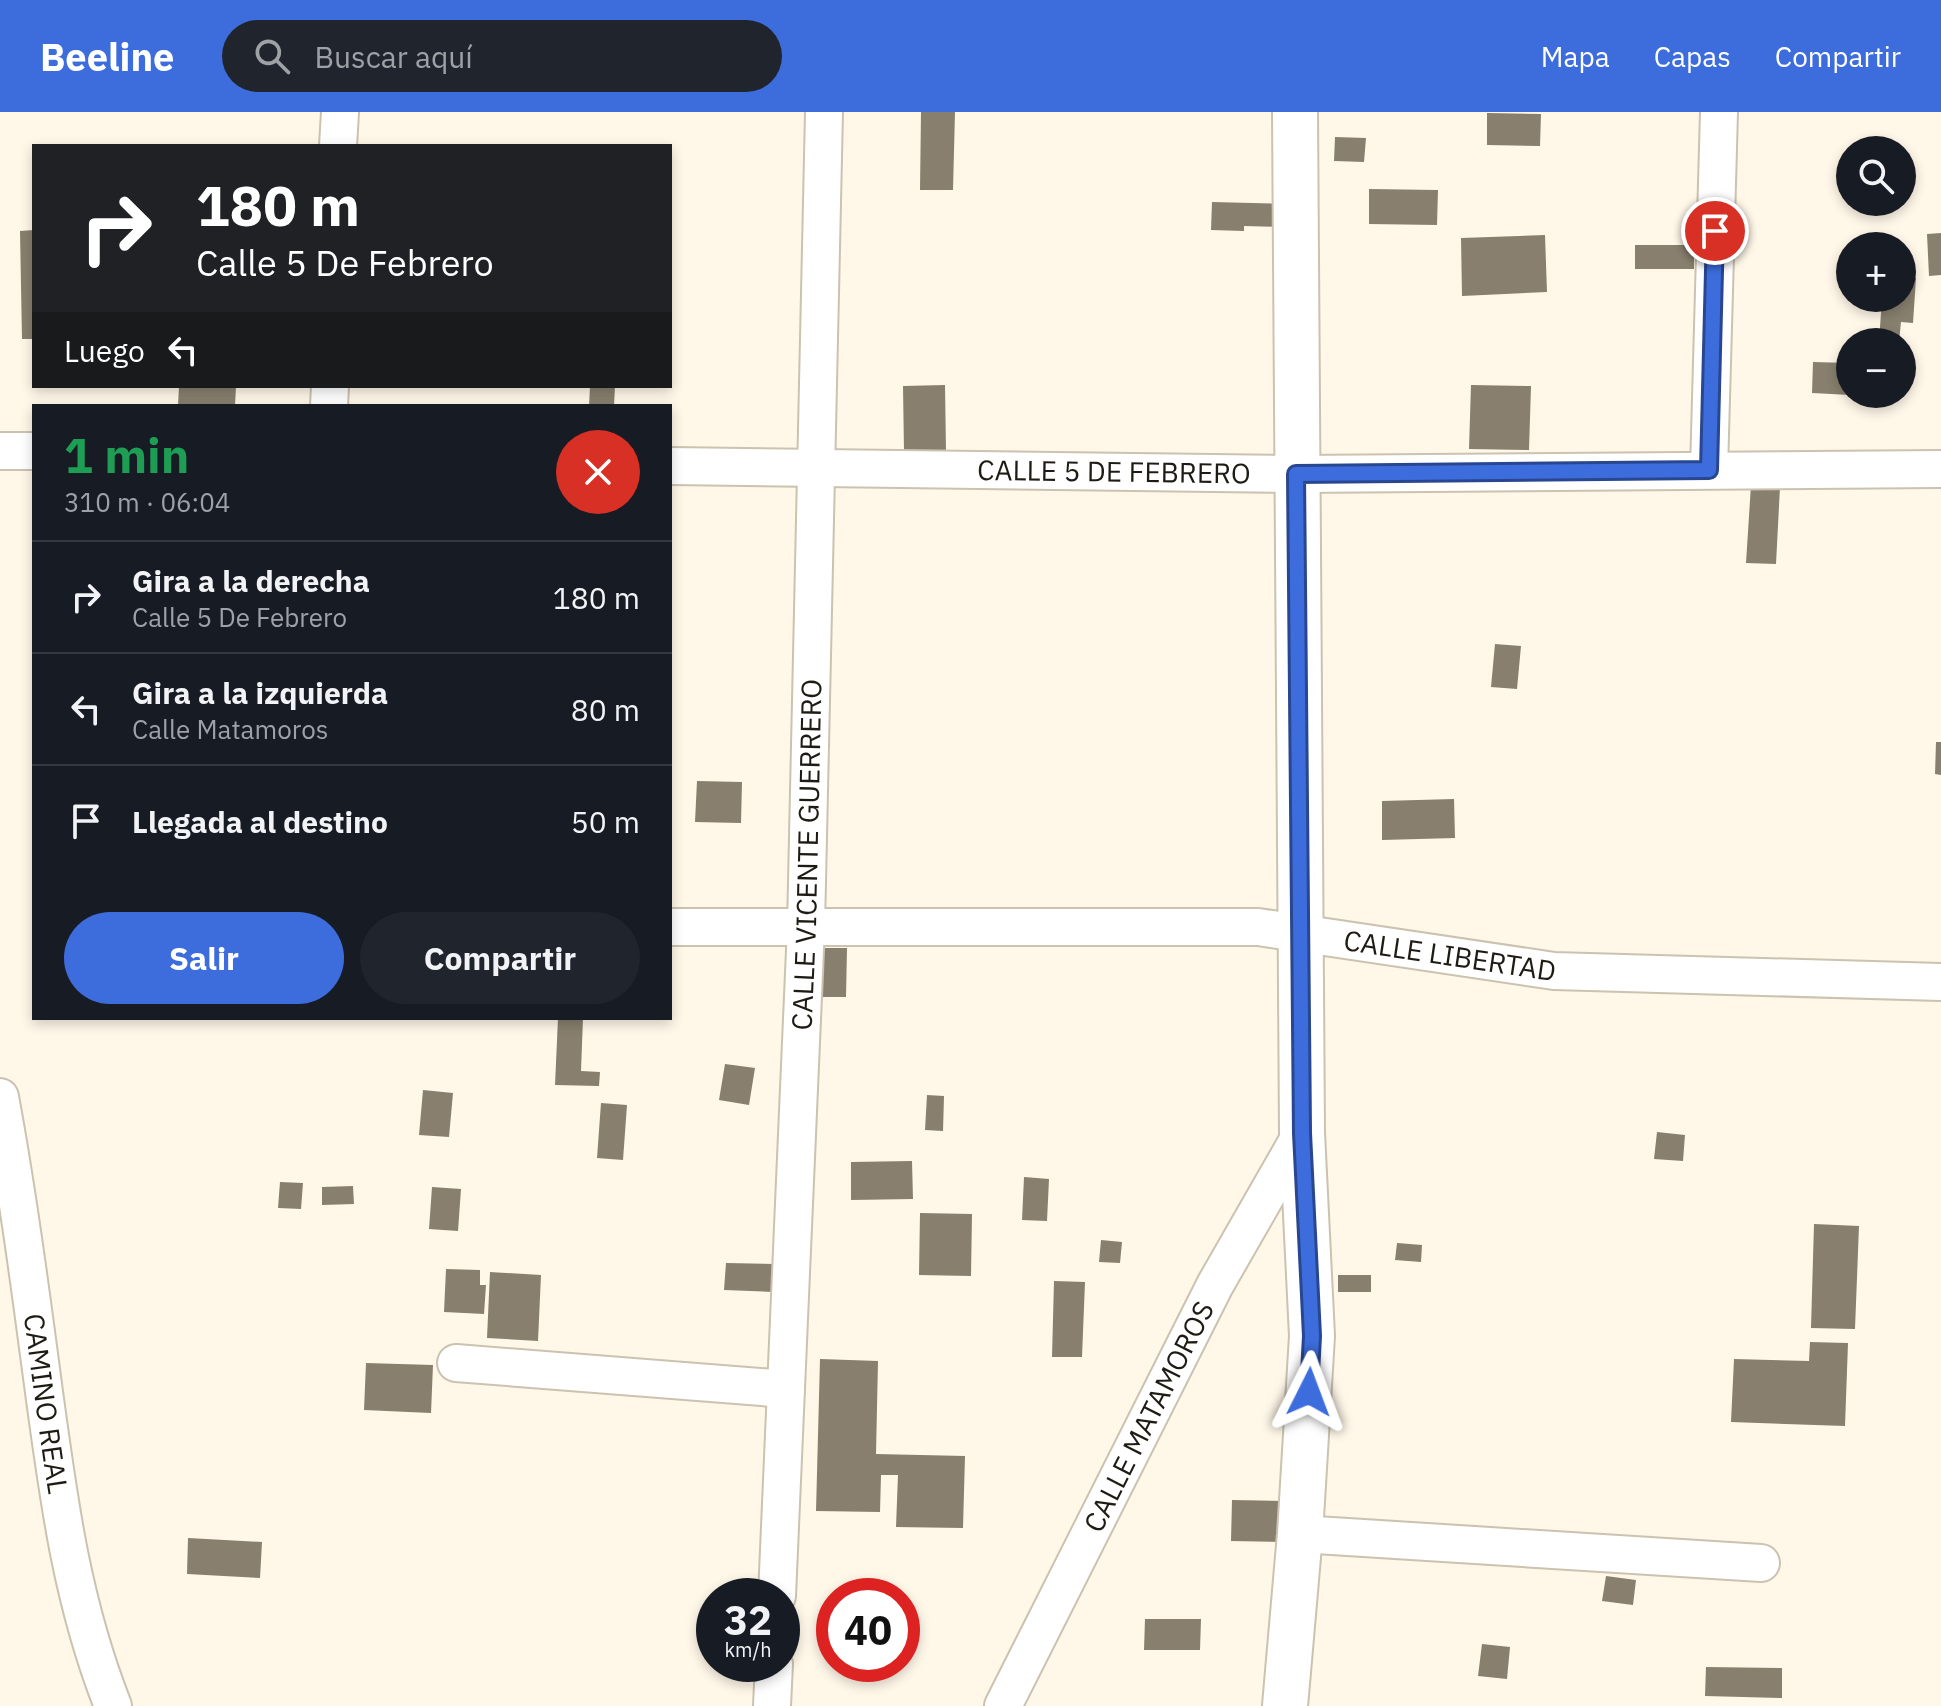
<!DOCTYPE html>
<html lang="es">
<meta charset="utf-8">
<style>
:root{--surface:#171b24;--page:#20242c;--text:#f1f3f6;--muted:#9ea1a6;--line:#363941;--accent:#3d6ddd}
body{margin:0;font-family:"IBM Plex Sans",sans-serif;background:var(--page);color:var(--text);height:100vh;display:flex;flex-direction:column;font-size:30px;white-space:nowrap}
*{box-sizing:border-box;margin:0}
p{font-size:26px;color:var(--muted)}
.icon{flex:none;width:44px;height:44px;fill:none;stroke:currentColor;stroke-width:2;stroke-linecap:round;stroke-linejoin:round}
.map{position:relative;flex:1;overflow:hidden}
.side{position:absolute;left:32px;top:292px;width:640px;height:616px;display:flex;flex-direction:column;background:var(--surface);border-radius:0px;box-shadow:0 4px 12px #0003}
.side>*{flex:none}
.top-card{position:absolute;left:32px;top:32px;width:640px;height:244px;border-radius:0px;box-shadow:0 4px 12px #0003;background:#202124;color:#fff;overflow:hidden}
.buttons{position:absolute;left:1836px;top:24px;display:grid;gap:16px}
.buttons a{display:grid;place-items:center;width:80px;height:80px;border-radius:50%;background:var(--surface);box-shadow:0 4px 12px #0003;font-size:40px}
.speed{position:absolute;left:696px;top:1466px;display:flex;gap:16px;font-size:40px;font-weight:700;text-align:center}
.speed>*{display:grid;place-content:center;width:104px;height:104px;border-radius:50%;background:var(--surface);box-shadow:0 4px 12px #0003;line-height:1}
.speed small{font-size:20px;font-weight:400}
.speed .limit{border:12px solid #d22;background:#fff;color:#111}
.pin{position:absolute;display:grid;place-items:center;width:68px;height:68px;color:#fff;margin:-34px;border:4px solid #fff;border-radius:50%;box-shadow:0 2px 8px #0007}
.me{position:absolute;width:88px;margin:-44px;rotate:3deg;stroke-linejoin:round;filter:drop-shadow(0 0 6px #0008)}
.turn{display:flex;align-items:center;gap:28px;height:168px;padding:0 32px;font-size:36px}
.turn .icon{width:104px;height:104px;stroke-width:2.5}
.turn b{display:block;font-size:56px;line-height:68px}
.then{display:flex;align-items:center;height:76px;padding:0 32px;background:#0003;gap:16px;font-size:30px}
.round{display:grid;place-items:center;flex:none;width:84px;height:84px;border-radius:42px;background:var(--page)}
.head{display:flex;align-items:center;justify-content:space-between;height:136px;padding:0 32px}
h1{font-size:48px;font-weight:700;line-height:60px;color:#1e9e55}
.action{display:flex;gap:16px;margin-top:auto;padding:16px 32px}
.action a{flex:1;height:92px;border-radius:48px;background:var(--accent);color:#fff;font-size:32px;font-weight:700;line-height:92px;text-align:center}
.action a+a{background:var(--page);color:var(--text)}
ul{padding:0;list-style:none}
li{display:flex;align-items:center;gap:24px;height:112px;padding:0 32px;border-top:2px solid var(--line)}
li div{flex:1}
li b{display:block;font-size:30px}
li em{font-style:normal}
header{display:flex;align-items:center;gap:48px;box-sizing:border-box;height:112px;padding:0 40px;background:var(--accent);color:#fff}
header strong{font-size:38px}
nav{display:flex;gap:44px;margin-inline-start:auto;font-size:28px}
.search{width:560px;height:72px;background:var(--page);display:flex;align-items:center;gap:20px;box-sizing:border-box;padding:0 28px;border-radius:44px;color:var(--muted);font-size:30px}
.map>svg:first-child{display:block}
.building{fill:#887f6e}
.lines{fill:none;stroke-linecap:round;stroke-linejoin:round}
.street-casing{stroke:#cbc2b0;stroke-width:40}
.secondary-casing{stroke:#cbc2b0;stroke-width:48}
.street{stroke:#fff;stroke-width:36}
.secondary{stroke:#fff;stroke-width:44}
.route-casing{stroke:#284790;stroke-width:20}
.route{stroke:#3d6ddd;stroke-width:14}
.labels{text-anchor:middle;stroke-width:6;stroke-linejoin:round;paint-order:stroke}
.street-label{font-size:28px;fill:#1e1b14;stroke:#fff}
</style>
<header>
<strong>Beeline</strong>
<div class="search"><svg class="icon" aria-label="search" viewBox="0 0 24 24"><circle cx="10" cy="10" r="6"/><path d="M15 15l6 6"/></svg>Buscar aquí</div>
<nav><a>Mapa</a><a>Capas</a><a>Compartir</a></nav>
</header>
<div class="map">
<svg width="1941" height="1594" viewBox="0 0 1941 1594">
<rect width="100%" height="100%" fill="#fff7e8"/>
<!-- building -->
<path class="building" d="M921 0H955L953 78H920Z
M1487 1 1541 2 1540 34 1487 33Z
M1335 25 1366 26 1364 50 1334 49Z
M1369 77 1438 78 1437 113 1369 112Z
M1212 90 1287 92 1286 115 1244 114V119L1211 118Z
M34 118V227H22L20 119Z
M1941 121V163L1929 164 1927 122Z
M1545 123 1547 180 1462 184 1461 126Z
M1635 133H1694V157H1635Z
M1902 165 1916 166 1913 211 1901 210 1899 230H1879L1882 186H1902Z
M1813 250 1850 251V283L1812 281Z
M945 273 946 339 904 340 903 274Z
M1471 273 1531 274 1529 338 1469 337Z
M179 274H236L235 294H178Z
M590 274H615L614 294H589Z
M1751 373 1780 375 1776 452 1746 451Z
M1495 532 1521 534 1517 577 1491 575Z
M1936 630H1941V663L1935 662Z
M697 669 742 670 741 711 695 710Z
M1454 687 1455 726 1382 728V689Z
M815 836H847L846 885H815Z
M558 906H583L581 959 600 960 599 974 555 973Z
M725 952 755 956 749 993 719 988Z
M423 978 453 981 449 1025 419 1023Z
M927 983 944 984 943 1019 925 1018Z
M601 991 627 993 623 1048 597 1046Z
M1657 1020 1685 1023 1683 1049 1654 1047Z
M912 1049 913 1087 851 1088V1050Z
M1024 1065 1049 1067 1047 1109 1022 1108Z
M280 1070 303 1071 301 1097 278 1096Z
M353 1074 354 1092 322 1093V1075Z
M432 1075 461 1077 458 1119 429 1117Z
M920 1101 972 1102 971 1164 919 1163Z
M1814 1112 1859 1114 1855 1217 1811 1216Z
M1101 1128 1122 1130 1120 1151 1099 1150Z
M1397 1131 1422 1133 1421 1150 1395 1148Z
M726 1151 775 1152 774 1180 724 1178Z
M446 1157 480 1158V1173H486L484 1202 444 1200Z
M490 1160 541 1163 538 1229 487 1226Z
M1338 1163H1371V1180H1338Z
M1054 1169 1085 1170 1082 1245H1052Z
M1810 1230 1848 1231 1845 1314 1731 1310 1734 1247 1809 1249Z
M820 1247 878 1249 876 1342 965 1344 963 1416 896 1415 898 1363H881L880 1400 816 1399Z
M366 1251 433 1253 431 1301 364 1298Z
M1232 1388 1286 1389 1285 1430 1231 1429Z
M188 1426 262 1430 260 1466 187 1462Z
M1606 1464 1636 1468 1633 1493 1602 1489Z
M1145 1507H1201L1200 1538H1144Z
M1482 1532 1510 1535 1507 1567 1478 1564Z
M1706 1555 1782 1556V1586L1705 1584Z"/>
<g class="lines">
<!-- street casing -->
<g class="street-casing">
<g id="street">
<path d="M338 34 340 0"/>
<path d="M329 294 330 274"/>
<path d="M0 339H34"/>
<path id="s1" d="M670 354 1296 362 1941 357"/>
<path d="M1709 358 1719 0"/>
<path id="s2" d="M670 815H1258L1554 859 1941 870"/>
<path id="s3" d="M0 985C18 1083 31 1182 44 1280 59 1390 72 1490 113 1594"/>
<path d="M456 1251 786 1277"/>
<path d="M1300 1422 1761 1451"/>
<path id="s4" d="M777 1484 806 815 824 0"/>
<path d="M772 1594 774 1552"/>
<path id="s5" d="M1003 1594 1215 1173 1302 1021"/>
</g>
</g>
<!-- secondary casing -->
<g class="secondary-casing">
<path id="secondary" d="M1285 1594 1300 1422 1312 1224 1302 1021 1295 0"/>
</g>
<!-- street -->
<use href="#street" class="street"/>
<!-- secondary -->
<use href="#secondary" class="secondary"/>
</g>
<g class="lines">
<!-- route casing -->
<g class="route-casing">
<path id="route" d="M1309 1280 1312 1224 1302 1021 1296 362 1709 358 1715 119"/>
</g>
<!-- route -->
<use href="#route" class="route"/>
</g>
<g class="labels">
<!-- street labels -->
<g class="street-label">
<text dy="10" stroke="none"><textPath href="#s1" startOffset="444">CALLE 5 DE FEBRERO</textPath></text>
<text dy="10" stroke="none"><textPath href="#s4" startOffset="742">CALLE VICENTE GUERRERO</textPath></text>
<text dy="10" stroke="none"><textPath href="#s2" startOffset="782">CALLE LIBERTAD</textPath></text>
<text dy="10" stroke="none"><textPath href="#s3" startOffset="310">CAMINO REAL</textPath></text>
<text dy="10" stroke="none"><textPath href="#s5" startOffset="324">CALLE MATAMOROS</textPath></text>
</g>
</g>
</svg>
<div class="buttons">
<a><svg class="icon" aria-label="search" viewBox="0 0 24 24"><circle cx="10" cy="10" r="6"/><path d="M15 15l6 6"/></svg></a>
<a>+</a>
<a>−</a>
</div>
<div class="speed"><div>32<small>km/h</small></div><div class="limit">40</div></div>
<div class="pin" style="left:1715px;top:119px;background:#d93025"><svg class="icon" aria-label="arrive" viewBox="0 0 24 24"><path d="M6 21V4h12l-3 4 3 4H6"/></svg></div>
<svg class="me" style="left:1309px;top:1280px" viewBox="-20 -20 40 40"><path d="M0-17L14 15 0 8-14 15z" fill="#3d6ddd" stroke="#fff" stroke-width="4"/></svg>
<div class="top-card">
<div class="turn"><svg class="icon" aria-label="right" viewBox="0 0 24 24"><path d="M7 20v-9h11M14 6l5 5-5 5"/></svg><div><b>180 m</b>Calle 5 De Febrero</div></div>
<div class="then">Luego<svg class="icon" aria-label="left" viewBox="0 0 24 24"><path d="M17 20v-9H6M10 6l-5 5 5 5"/></svg></div>
</div>
<section class="side">
<div class="head"><div><h1>1 min</h1><p>310 m · 06:04</p></div><a class="round" style="background:#d93025;color:#fff"><svg class="icon" aria-label="close" viewBox="0 0 24 24"><path d="M6 6l12 12M18 6L6 18"/></svg></a></div>
<ul>
<li><svg class="icon" aria-label="right" viewBox="0 0 24 24"><path d="M7 20v-9h11M14 6l5 5-5 5"/></svg><div><b>Gira a la derecha</b><p>Calle 5 De Febrero</p></div><em>180 m</em></li>
<li><svg class="icon" aria-label="left" viewBox="0 0 24 24"><path d="M17 20v-9H6M10 6l-5 5 5 5"/></svg><div><b>Gira a la izquierda</b><p>Calle Matamoros</p></div><em>80 m</em></li>
<li><svg class="icon" aria-label="arrive" viewBox="0 0 24 24"><path d="M6 21V4h12l-3 4 3 4H6"/></svg><div><b>Llegada al destino</b></div><em>50 m</em></li>
</ul>
<div class="action"><a>Salir</a><a>Compartir</a></div>
</section>
</div>
